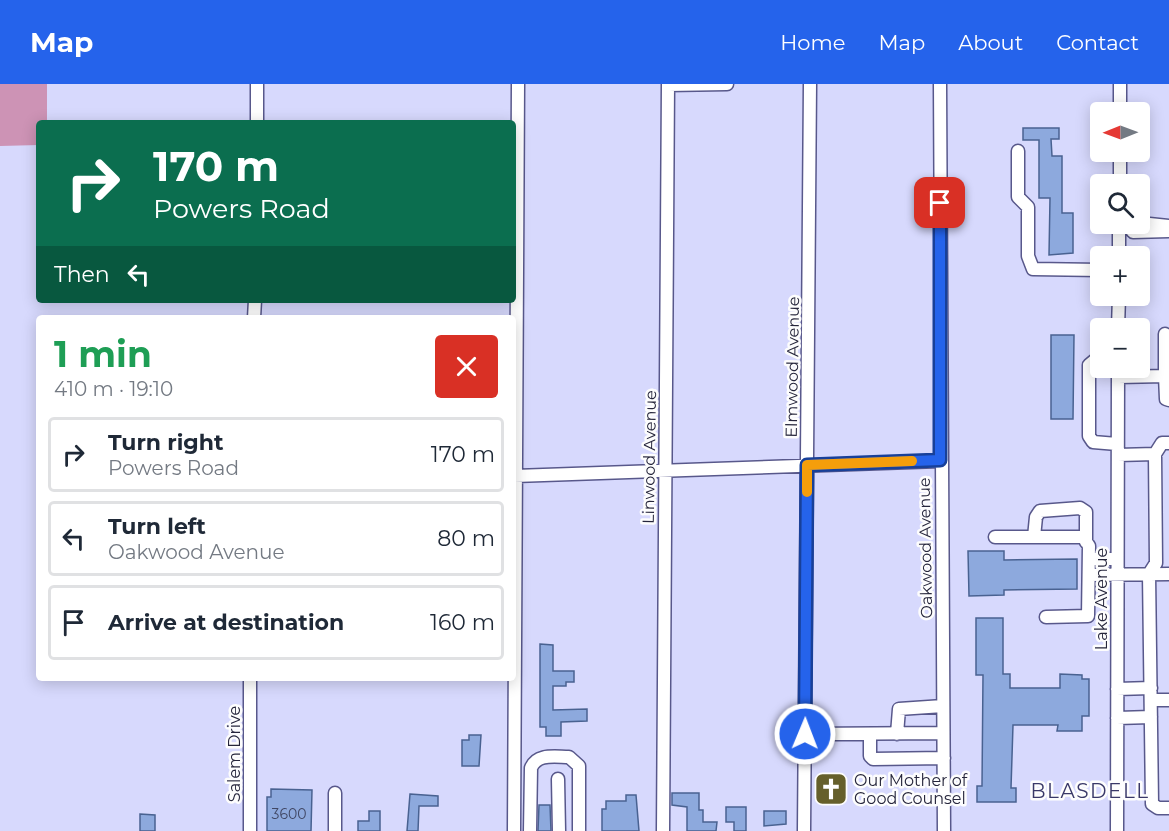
<!DOCTYPE html>
<meta charset="utf-8">
<style>
:root{--surface:#fff;--page:#f2f2f3;--text:#1f2937;--muted:#747a83;--line:#e0e1e3;--accent:#2563eb}
body{margin:0;font-family:Montserrat,sans-serif;background:var(--page);color:var(--text);height:100vh;display:flex;flex-direction:column;font-size:22px;white-space:nowrap}
*{box-sizing:border-box;margin:0}
p{font-size:20px;color:var(--muted)}
.icon{flex:none;width:33px;height:33px;fill:none;stroke:currentColor;stroke-width:2;stroke-linecap:round;stroke-linejoin:round}
.map{position:relative;flex:1;overflow:hidden}
.drawer{position:absolute;left:36px;top:231px;width:480px;height:366px;display:flex;flex-direction:column;background:var(--surface);border-radius:6px;box-shadow:0 3px 15px #0003}
.drawer>*{flex:none}
.guide{position:absolute;left:36px;top:36px;width:480px;height:183px;border-radius:6px;box-shadow:0 3px 15px #0003;background:#0b6e4f;color:#fff;overflow:hidden}
.needle{width:39px;rotate:269deg}
.controls{position:absolute;left:1090px;top:18px;display:grid;gap:12px}
.controls a{display:grid;place-items:center;width:60px;height:60px;border-radius:6px;background:var(--surface);box-shadow:0 3px 15px #0003;font-size:30px}
.pin{position:absolute;display:grid;place-items:center;width:51px;height:51px;color:#fff;margin:-26px;border-radius:12px;box-shadow:0 3px 9px #0006}
.me{position:absolute;width:66px;margin:-33px;rotate:1deg;stroke-linejoin:round;filter:drop-shadow(0 0 4px #0008)}
.turn{display:flex;align-items:center;gap:21px;height:126px;padding:0 18px;font-size:27px}
.turn .icon{width:78px;height:78px;stroke-width:2.5}
.turn b{display:block;font-size:42px;line-height:51px}
.then{display:flex;align-items:center;height:57px;padding:0 18px;background:#0003;gap:12px;font-size:22px}
.round{display:grid;place-items:center;flex:none;width:63px;height:63px;border-radius:6px;background:var(--page)}
.head{display:flex;align-items:center;justify-content:space-between;height:102px;padding:0 18px}
h1{font-size:36px;font-weight:700;line-height:45px;color:#1e9e55}
ul{padding:0;list-style:none}
li{display:flex;align-items:center;gap:18px;height:75px;margin:0 12px 9px;padding:0 6px;border:3px solid var(--line);border-radius:6px}
li div{flex:1}
li b{display:block;font-size:22px}
li em{font-style:normal}
header{display:flex;align-items:center;gap:36px;box-sizing:border-box;height:84px;padding:0 30px;background:var(--accent);color:#fff}
header strong{font-size:28px}
nav{display:flex;gap:33px;margin-inline-start:auto;font-size:21px}
.map>svg:first-child{display:block}
.forest{fill:#cd93b5}
.building{fill:#8da9dd;stroke:#496291;stroke-width:1.5}
.lines{fill:none;stroke-linecap:round;stroke-linejoin:round}
.minor-casing{stroke:#58588b;stroke-width:15}
.minor{stroke:#fff;stroke-width:12}
.route-casing{stroke:#184099;stroke-width:15}
.route{stroke:#2563eb;stroke-width:10}
.slow{stroke:#f59e0b;stroke-width:10}
.labels{text-anchor:middle;stroke-width:5;stroke-linejoin:round;paint-order:stroke}
.number-label{font-size:14px;fill:#404764}
.street-label{font-size:16px;fill:#26263c;stroke:#fdfdfd}
.poi-label{font-size:16px;fill:#26263c;stroke:#fdfdfd;text-anchor:start}
.quarter-label{font-size:20px;letter-spacing:1.5px;fill:#393868;stroke:#fdfdfd}
</style>
<header>
<strong>Map</strong>
<nav><a>Home</a><a>Map</a><a>About</a><a>Contact</a></nav>
</header>
<div class="map">
<svg width="1169" height="747" viewBox="0 0 1169 747">
<rect width="100%" height="100%" fill="#d7d9fd"/>
<!-- forest -->
<path class="forest" d="M0 0H47V39H39V61L0 62Z"/>
<!-- building -->
<path class="building" d="M1023 44H1059V55H1051L1052 72H1062V129H1073V169L1049 171 1050 114H1039V56H1023Z
M1051 251H1074L1073 335H1051Z
M968 467H1004V476L1077 475V505L1004 506V511L969 512Z
M976 534H1003V590H1010V604H1060V590L1082 591V595H1089V632H1082V647H1057L1058 641H1013L1011 704H1016V718H977V702H982L983 591H976Z
M540 560 553 561V587H574V598H566V602H553V626L587 625V637L561 638V652H546V643H540Z
M469 651H481L479 682H462V656H469Z
M271 705 312 706 311 747H267V713H271Z
M672 709H699V726H703V738H717L716 747H687V723L672 721Z
M410 710 438 712V722H419L418 747H407Z
M626 711H636L639 747H602V725H606V717H626Z
M539 721H550L551 747H538Z
M726 723H746V747H734V738H726Z
M369 727H380V747H358V737H369Z
M764 727H786V740L764 742Z
M140 730 155 731V747H140Z"/>
<g class="lines">
<!-- minor casing -->
<g class="minor-casing">
<path id="minor" d="M940 0 944 747
M1120 0V28
M668 1 727 0
M257 39V0
M1018 67V113L1028 123V172L1033 185 1101 186
M1120 100V68
M1140 139 1169 142
M1119 144H1130L1133 148 1169 147
M1119 172V140
M254 234 255 216
M1118 244 1119 212
M1165 250V292
M1101 271 1089 281V352L1093 358 1117 360
M1118 293 1165 292 1166 315 1169 316
M1169 359H1162L1155 370 1156 479 1149 490 1152 720 1158 724H1169
M1118 371 1155 370
M515 392 940 377
M995 453H1083L1089 462 1088 532 1046 533
M1034 453 1036 433 1040 427 1080 424 1086 428V458
M1090 475H1117
M1090 491 1169 490
M1117 605 1151 604
M1151 616H1169
M1117 634 1151 633
M805 650 943 649
M870 650V672L873 675 944 674
M897 650 899 625 943 622
M558 695 559 747
M335 709V747
M250 747V594
M514 747 518 0
M530 747 531 684C537 669 555 673 569 673L579 682V747
M663 747 668 0
M804 747 810 0
M1117 747 1118 284"/>
</g>
<!-- minor -->
<use href="#minor" class="minor"/>
</g>
<g class="lines">
<!-- route casing -->
<g class="route-casing">
<path id="route" d="M805 650 807 381 940 376V119"/>
</g>
<!-- route -->
<use href="#route" class="route"/>
<!-- slow -->
<path class="slow" d="M807 408V381L912 377"/>
</g>
<!-- icons -->
<defs>
<g id="church-square" transform="scale(1.725)"><rect x="-9" y="-9" width="18" height="18" rx="4" fill="#655f2b" stroke="#fdfdfd"/><path d="M-1.2-6h2.4v3.5h3.3v2.4h-3.3V6h-2.4V-.1h-3.3v-2.4h3.3Z" fill="#fff"/></g>
</defs>
<g fill-rule="evenodd">
<use href="#church-square" x="831" y="705"/>
</g>
<g class="labels">
<!-- number labels -->
<g class="number-label">
<text x="289" y="735">3600</text>
</g>
<!-- street labels -->
<g class="street-label">
<text transform="translate(792 283) rotate(-89)" y="6">Elmwood Avenue</text>
<text transform="translate(649 373) rotate(-89)" y="6">Linwood Avenue</text>
<text transform="translate(925 464) rotate(-91)" y="6">Oakwood Avenue</text>
<text transform="translate(1101 515) rotate(-90)" y="6">Lake Avenue</text>
<text transform="translate(234 670) rotate(-90)" y="6">Salem Drive</text>
</g>
<!-- poi labels -->
<g class="poi-label">
<text x="854" y="702">Our Mother of<tspan x="854" dy="18">Good Counsel</tspan></text>
</g>
<!-- quarter labels -->
<g class="quarter-label">
<text x="1090" y="714">BLASDELL</text>
</g>
</g>
</svg>
<div class="controls">
<a><svg class="needle" viewBox="-14 -14 28 28"><path d="M0-13l5 13h-10z" fill="#e53935"/><path d="M0 13l5-13h-10z" fill="#747a83"/></svg></a>
<a><svg class="icon" aria-label="search" viewBox="0 0 24 24"><circle cx="10" cy="10" r="6"/><path d="M15 15l6 6"/></svg></a>
<a>+</a>
<a>−</a>
</div>
<div class="pin" style="left:940px;top:119px;background:#d93025"><svg class="icon" aria-label="arrive" viewBox="0 0 24 24"><path d="M6 21V4h12l-3 4 3 4H6"/></svg></div>
<svg class="me" style="left:805px;top:650px" viewBox="-20 -20 40 40"><circle r="17" fill="#2563eb" stroke="#fff" stroke-width="3"/><path d="M0-11L8 9 0 5-8 9z" fill="#fff"/></svg>
<div class="guide">
<div class="turn"><svg class="icon" aria-label="right" viewBox="0 0 24 24"><path d="M7 20v-9h11M14 6l5 5-5 5"/></svg><div><b>170 m</b>Powers Road</div></div>
<div class="then">Then<svg class="icon" aria-label="left" viewBox="0 0 24 24"><path d="M17 20v-9H6M10 6l-5 5 5 5"/></svg></div>
</div>
<section class="drawer">
<div class="head"><div><h1>1 min</h1><p>410 m · 19:10</p></div><a class="round" style="background:#d93025;color:#fff"><svg class="icon" aria-label="close" viewBox="0 0 24 24"><path d="M6 6l12 12M18 6L6 18"/></svg></a></div>
<ul>
<li><svg class="icon" aria-label="right" viewBox="0 0 24 24"><path d="M7 20v-9h11M14 6l5 5-5 5"/></svg><div><b>Turn right</b><p>Powers Road</p></div><em>170 m</em></li>
<li><svg class="icon" aria-label="left" viewBox="0 0 24 24"><path d="M17 20v-9H6M10 6l-5 5 5 5"/></svg><div><b>Turn left</b><p>Oakwood Avenue</p></div><em>80 m</em></li>
<li><svg class="icon" aria-label="arrive" viewBox="0 0 24 24"><path d="M6 21V4h12l-3 4 3 4H6"/></svg><div><b>Arrive at destination</b></div><em>160 m</em></li>
</ul>
</section>
</div>
